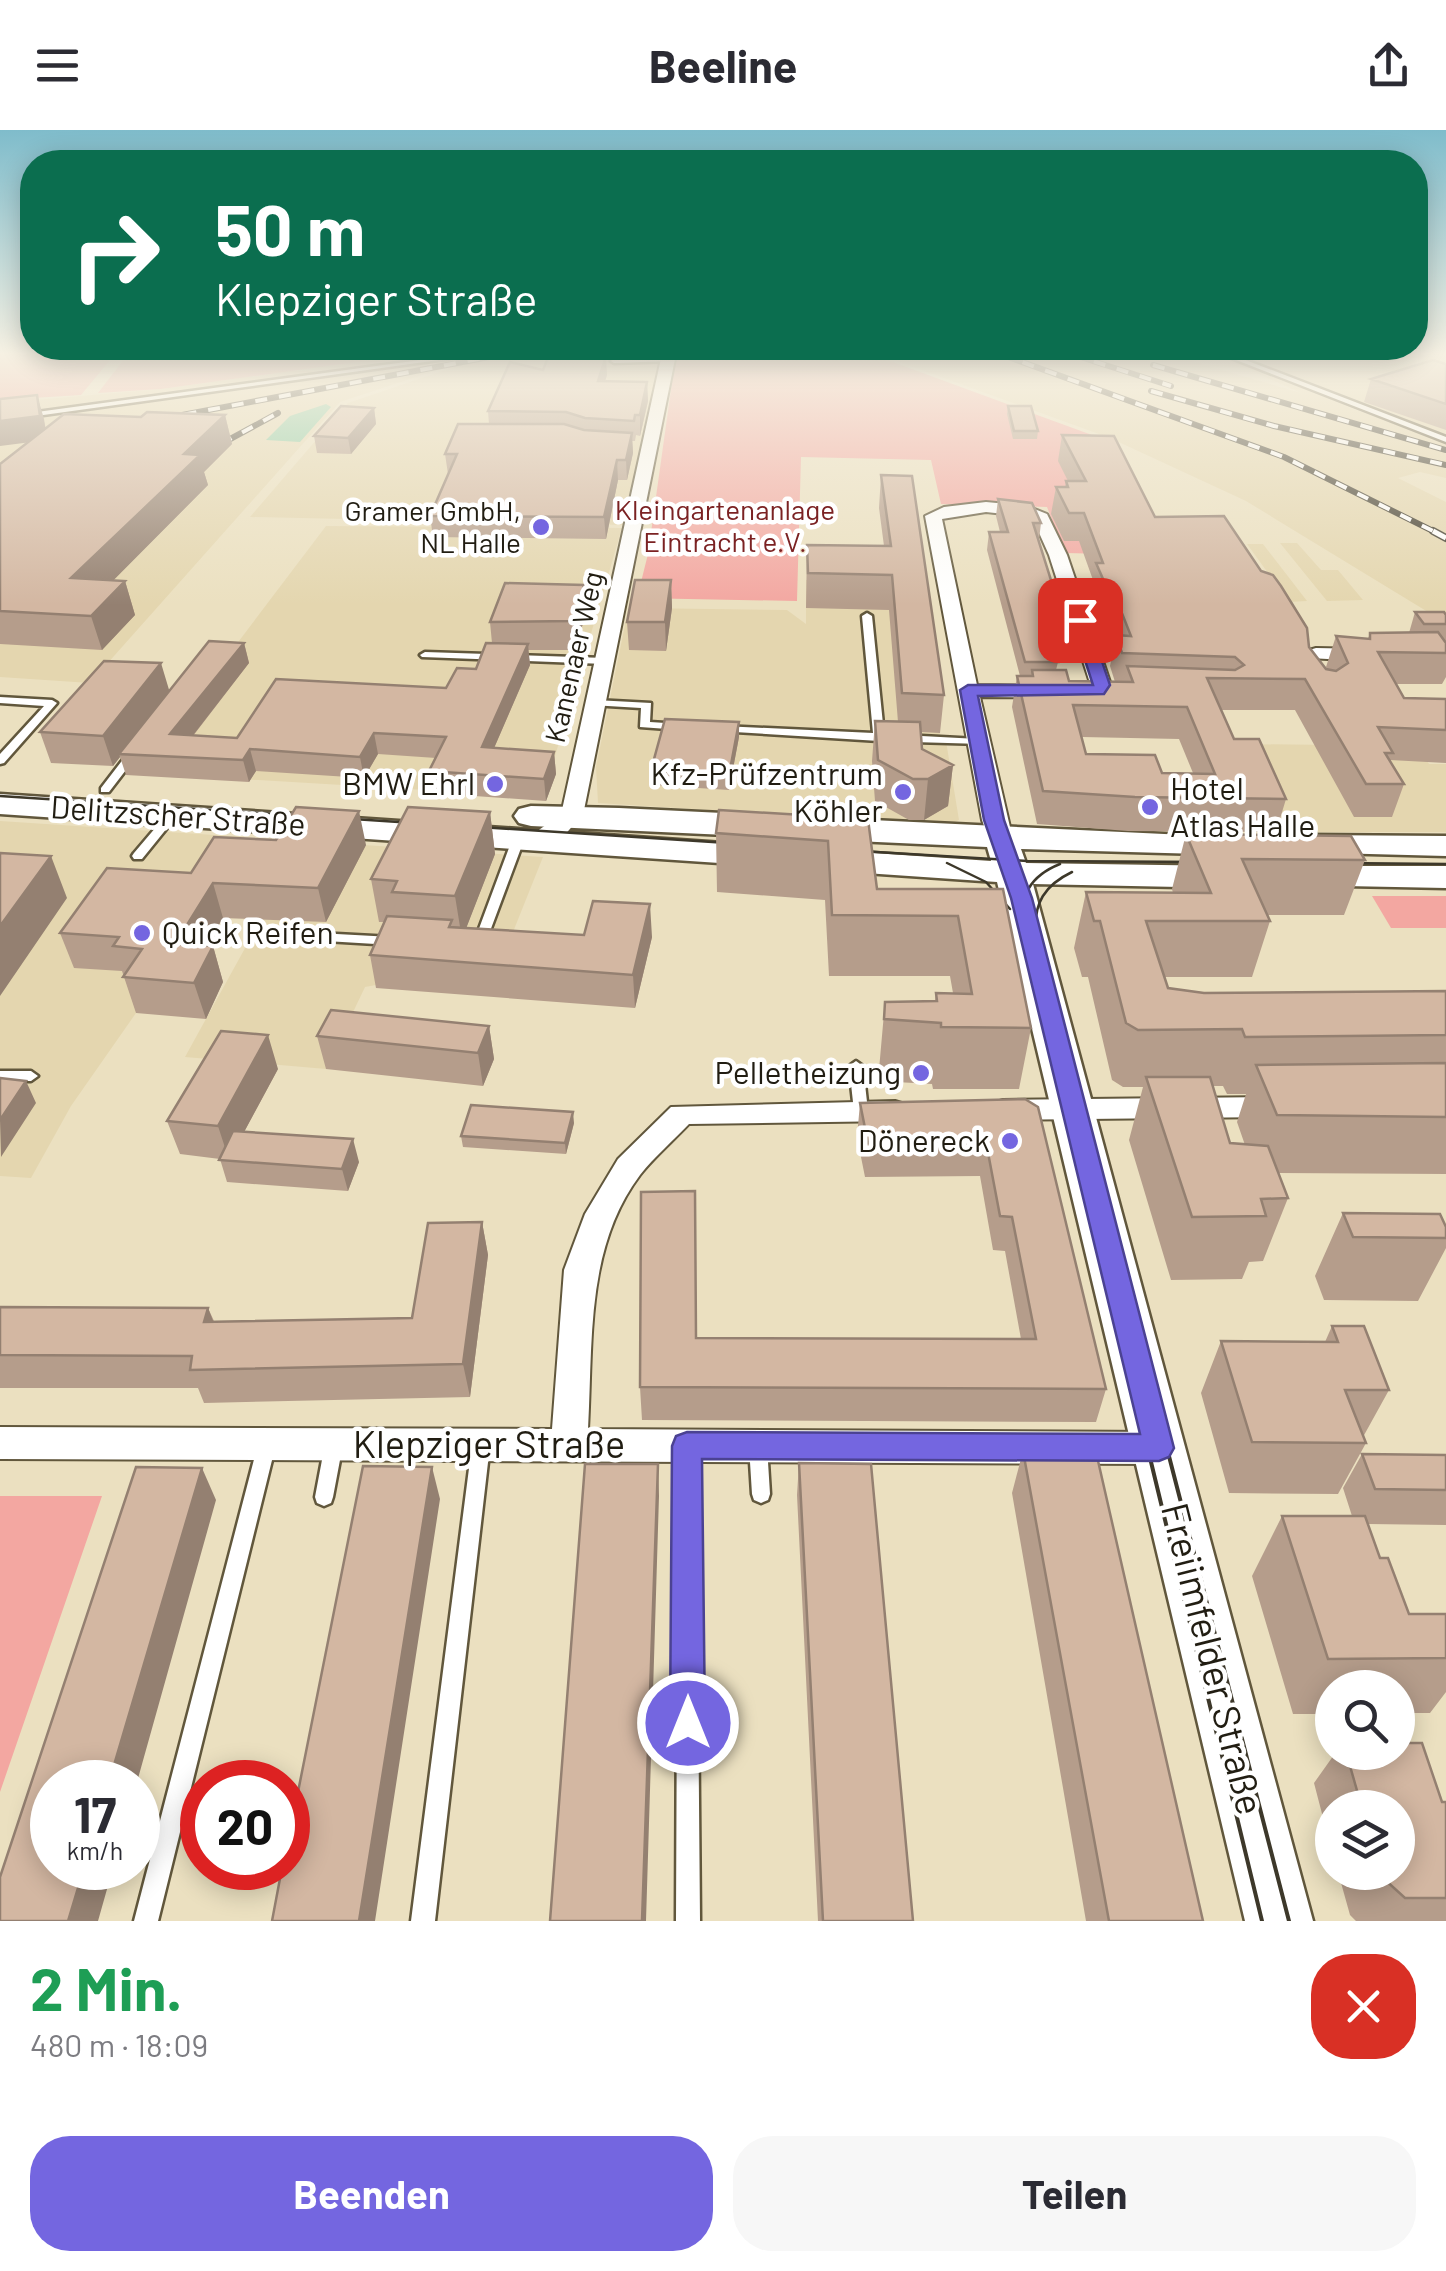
<!DOCTYPE html>
<html lang="de">
<meta charset="utf-8">
<style>
:root{--surface:#fff;--page:#f7f7f7;--text:#2b2b33;--muted:#7c7c81;--accent:#7466e0}
body{margin:0;font-family:Barlow,sans-serif;background:var(--page);color:var(--text);height:100vh;display:flex;flex-direction:column;font-size:38px;white-space:nowrap}
*{box-sizing:border-box;margin:0}
p{font-size:32px;color:var(--muted)}
.icon{flex:none;width:55px;height:55px;fill:none;stroke:currentColor;stroke-width:2;stroke-linecap:round;stroke-linejoin:round}
.map{position:relative;height:1791px;overflow:hidden}
.panel{display:flex;flex-direction:column;background:var(--surface);flex:1}
.panel>*{flex:none}
.guide{position:absolute;left:20px;top:20px;width:1408px;height:210px;border-radius:40px;box-shadow:0 5px 25px #0003;background:#0b6e4f;color:#fff;overflow:hidden}
.tools{position:absolute;left:1315px;top:1540px;display:grid;gap:20px}
.tools a{display:grid;place-items:center;width:100px;height:100px;border-radius:50%;background:var(--surface);box-shadow:0 5px 25px #0003;font-size:50px}
.speed{position:absolute;left:30px;top:1630px;display:flex;gap:20px;font-size:50px;font-weight:700;text-align:center}
.speed>*{display:grid;place-content:center;width:130px;height:130px;border-radius:50%;background:var(--surface);box-shadow:0 5px 25px #0003;line-height:1}
.speed small{font-size:25px;font-weight:400}
.speed .limit{border:15px solid #d22;background:#fff;color:#111}
.pin{position:absolute;display:grid;place-items:center;width:85px;height:85px;color:#fff;margin:-42px;border-radius:20px;box-shadow:0 5px 15px #0006}
.me{position:absolute;width:110px;margin:-55px;rotate:0deg;stroke-linejoin:round;filter:drop-shadow(0 0 8px #0008)}
.turn{display:flex;align-items:center;gap:35px;height:210px;padding:0 30px;font-size:45px}
.turn .icon{width:130px;height:130px;stroke-width:2.5}
.turn b{display:block;font-size:70px;line-height:85px}
.round{display:grid;place-items:center;flex:none;width:105px;height:105px;border-radius:40px;background:var(--page)}
.head{display:flex;align-items:center;justify-content:space-between;height:170px;padding:0 30px}
h1{font-size:60px;font-weight:700;line-height:75px;color:#1e9e55}
.button{display:flex;gap:20px;margin-top:auto;padding:20px 30px}
.button a{flex:1;height:115px;border-radius:40px;background:var(--accent);color:#fff;font-size:40px;font-weight:700;line-height:115px;text-align:center}
.button a+a{background:var(--page);color:var(--text)}
header{display:flex;justify-content:space-between;align-items:center;height:130px;padding:0 30px;background:var(--surface);font-size:45px;font-weight:700}
.map>svg:first-child{display:block}
.built{fill:#e4d6af}
.green{fill:#f3a7a1}
.water{fill:#83c99f}
.lines{fill:none;stroke-linecap:round;stroke-linejoin:round}
.lane-casing{stroke:#61573c;stroke-width:5}
.street-casing{stroke:#61573c;stroke-width:4}
.secondary-casing{stroke:#61573c;stroke-width:5}
.lane{fill:#fff;fill-rule:evenodd}
.street{fill:#fff;fill-rule:evenodd}
.secondary{fill:#fff;fill-rule:evenodd}
.tram-far1{stroke:#3d382a;stroke-width:2.5}
.tram{stroke:#3d382a;stroke-width:4}
.rail-far1-casing{stroke:#3d382a;stroke-width:6}
.rail-casing{stroke:#3d382a;stroke-width:8}
.rail-far1{stroke:#fff;stroke-width:4;stroke-dasharray:12;stroke-linecap:butt}
.rail{stroke:#fff;stroke-width:5;stroke-dasharray:16;stroke-linecap:butt}
.wall{fill:#b59d8b;fill-rule:evenodd}
.shaded-wall{fill:#948071}
.building{fill:#d3b7a2;stroke:#948071;stroke-width:2.5;fill-rule:evenodd}
.route{fill:#7466e0;stroke:#4b4292;stroke-width:2.5}
.poi-dot{fill:#7466e0;stroke:#fff;stroke-width:4}
.labels{text-anchor:middle;stroke-width:9;stroke-linejoin:round;paint-order:stroke}
.far-park-label{font-size:28px;fill:#7b2223;stroke:#fff}
.far-poi-label{font-size:28px;fill:#211d12;stroke:#fff;text-anchor:end}
.far-street-label{font-size:28px;fill:#211d12;stroke:#fff}
.poi-label{font-size:32px;fill:#211d12;stroke:#fff;text-anchor:end}
.street-label{font-size:32px;fill:#211d12;stroke:#fff}
.near-street-label{font-size:38px;fill:#211d12;stroke:#fff}
</style>
<header><svg class="icon" aria-label="menu" viewBox="0 0 24 24"><path d="M4 6h16M4 12h16M4 18h16"/></svg>Beeline<svg class="icon" aria-label="share" viewBox="0 0 24 24"><path d="M12 15V3M7 8l5-5 5 5M5 13v7h14v-7"/></svg></header>
<div class="map">
<svg width="1446" height="1791" viewBox="0 0 1446 1791">
<rect width="100%" height="100%" fill="#ebe0c0"/>
<!-- built -->
<path class="built" d="M414 224H660L624 395 250 387 348 273 460 235 451 231 428 234 434 241 340 272 90 553 0 547V273L161 259Z
M877 224H1167L1301 263 1214 224H1446V304L1343 275 1446 313V348L1420 342 1398 348 1446 372V493L1246 371 1110 308Z
M326 396 622 398 543 667 139 643Z
M1280 413H1297L1321 440H1338L1363 470 1327 471Z
M1247 414H1263L1307 471 1289 472Z
M806 450 917 451 940 605H945L959 690 948 695 598 673 596 637 626 490 637 478 787 480 806 494Z
M1238 614 1418 616 1429 634H1446V702H1279Z
M0 691 245 707 136 883 71 976 31 1048 0 1046Z
M304 711 543 727 501 832 365 857 326 939 185 927Z"/>
<!-- green -->
<path class="green" d="M0 224H115L81 265 0 270Z
M128 224H414L161 259 98 263Z
M676 224H871L1092 305 1103 311 1154 425 1065 423 1047 377 941 374 931 330 801 327 797 471 637 468 648 424Z
M1372 766H1446V798H1391Z
M0 1366H102L0 1662Z"/>
<!-- water -->
<path class="water" d="M326 274 331 277 300 312 266 310 290 286Z"/>
<g class="lines">
<!-- lane casing -->
<g class="lane-casing">
<path id="lane" d="M465 224H482L0 291V287Z
M1221 224H1230L1446 307V312Z
M668 228 670 231 614 233 611 231 614 229Z
M867 483 872 486 884 604 978 609 982 610V614L879 611 718 601V597L722 596 873 603 862 486Z
M425 522 605 528 610 531 605 534 422 527 420 525Z
M0 567 52 570 57 573 4 633 0 634V624L44 576 0 573Z
M595 570 651 573 650 592 681 594 686 597 681 600 640 597 641 578 591 575 590 573Z
M135 618 140 621 139 623 109 662H101V658L131 619Z
M172 682 176 683V687L142 729H134L132 726 134 723 168 683Z
M518 706 524 710 486 812 480 816 475 815 474 812 512 710Z
M281 801 392 807 398 811 392 815 276 808 275 805Z
M856 931 863 936 868 981 866 985H856L854 981 849 936Z
M0 941H31L38 946 31 951H0Z
M267 1306 273 1308 276 1314 158 1791H134L258 1314 261 1308Z
M334 1306 340 1308 343 1314 333 1367 331 1373 324 1376 317 1373 315 1367 325 1314 328 1308Z
M481 1307 487 1309 490 1315 435 1791H411L472 1315 475 1309Z
M758 1308 764 1310 767 1316 770 1364 768 1370 761 1373 754 1370 752 1364 749 1316 752 1310Z
M687 1309 693 1311 696 1317 700 1791H676L678 1317 681 1311Z"/>
</g>
<!-- street casing -->
<g class="street-casing">
<path id="street" d="M662 224H676L584 680C572 698 555 722 531 716L527 711C537 698 552 694 562 680Z
M986 372 1027 376 1047 384 1067 425 1111 555 1088 568 980 567 1013 710 1001 717 989 710 982 690 925 386 944 377ZM986 382 1032 387 1049 425 1090 553 1084 556 977 555 942 389Z
M1316 518 1365 519 1375 525 1365 531 1309 528V520Z
M1280 967 1290 970 1295 977 1290 984 1280 987 1003 990 993 987 988 980 993 973 1003 970Z
M895 971 905 974 910 981 905 988 895 991 689 994C673 1011 654 1027 640 1045 585 1118 593 1213 588 1299L1159 1302 1172 1307 1177 1318 1172 1329 1159 1334 0 1329V1297L552 1299 564 1140 585 1084 618 1029 671 977Z"/>
</g>
<!-- secondary casing -->
<g class="secondary-casing">
<path id="secondary" d="M0 664 991 731 987 717 531 696 519 693 514 686 519 679 531 676 619 678 1249 708 1254 715 1249 722 1237 725 1021 719 1026 733 1229 736 1242 739 1247 747 1242 755 1229 758 1033 754 1313 1791H1245L997 752 0 684Z
M1305 705 1446 706V726L1293 722 1288 715 1293 708Z
M1307 736H1446V758L1294 755 1289 747 1294 739Z"/>
</g>
<!-- lane -->
<use href="#lane" class="lane"/>
<!-- street -->
<use href="#street" class="street"/>
<!-- secondary -->
<use href="#secondary" class="secondary"/>
<!-- tram-far1 -->
<path class="tram-far1" d="M0 666 429 694
M464 696 743 714
M843 720 1027 731 1208 732
M947 733 986 752 1010 779
M1338 733 1446 734
M1060 734C1030 746 1020 765 1022 797L1145 1305
M1036 804C1033 773 1045 755 1072 742
M1114 1114 1163 1305"/>
<!-- tram -->
<path class="tram" d="M1144 1303 1262 1791
M1163 1303 1289 1791"/>
<!-- rail-far1 casing -->
<g class="rail-far1-casing">
<path id="rail-far1" d="M1000 224 1284 327 1437 403
M1071 224 1171 256
M1153 235 1446 320
M1151 261 1274 296 1446 335
M161 289 505 224
M221 314 278 283"/>
</g>
<!-- rail casing -->
<g class="rail-casing">
<path id="rail" d="M1433 401 1446 408"/>
</g>
<!-- rail-far1 -->
<use href="#rail-far1" class="rail-far1"/>
<!-- rail -->
<use href="#rail" class="rail"/>
</g>
<!-- wall -->
<path class="wall" d="M1446 234V300L1364 272 1371 249Z
M543 240 607 245 605 251 647 252 648 271 640 306 636 305 635 311H632L633 323 627 350H618L606 409 433 407 430 386 448 344 445 324 489 294 488 281Z
M37 265 46 299 141 287 225 285 232 314 204 342 208 355 113 450 125 451 135 485 102 520 0 514V334L27 313Z
M1008 276 1038 301 1037 309H1013L1007 284Z
M374 278 376 294 351 324 317 323 314 306Z
M1062 305 1155 387 1309 517 1326 539 1327 540 1326 537 1336 506 1368 509 1370 503H1409L1415 482 1446 485V547L1442 554H1396L1404 568 1446 569V633L1390 630 1404 654 1392 687H1354L1295 580H1221L1234 609 1286 669 1276 702 1128 701 1037 694 1012 577 1017 546H1020L987 420 989 402H1000L996 386 998 369 1041 393 1039 410 1062 485 1059 504H1049L1058 532 1056 540 1069 551 1115 552 1110 536 1115 511 1106 488H1101L1091 462 1093 450 1079 411H1064L1051 384 1056 357H1065L1066 351H1068L1058 331ZM1082 607 1179 609 1193 643H1162L1086 624Z
M881 345 944 565 940 603 921 602 922 619 953 635 948 676 924 690H909L875 671 872 631 875 591 898 592 889 480 806 478 807 415 884 416 879 378Z
M671 450 672 478 666 521 629 520 627 492Z
M586 483 575 520H528L530 535 494 618 554 622 556 644 546 671 432 663 429 641 436 628 378 624 364 648 256 641 249 652 126 645 120 627 113 636 51 633 40 602 169 561 244 513 249 533 193 606 237 608 446 558 476 539 492 513 490 492Z
M739 607 729 660 652 655 651 640Z
M490 682 495 724 466 798 584 805 652 807 635 878 376 858 370 825 385 792H379L371 749Z
M868 689 877 759H1003L1031 898 1019 959H933L932 954 878 951 885 872 935 871 936 863H953L950 846H829L825 770 717 762 716 703Z
M1186 704 1365 730 1344 785H1267L1270 791 1252 847H1164L1168 858 1204 863 1446 861V1044L1278 1043 1288 1068 1263 1131 1249 1132 1242 1149 1171 1150 1129 1010 1143 957H1123L1112 950 1088 847H1082L1074 818 1086 762 1173 763 1172 759ZM1213 956H1223L1227 964H1246L1237 992 1245 1015 1230 1013Z
M366 715 326 792 223 788 206 816H213L223 852 206 889 136 883 122 841 74 838 60 803 191 743Z
M489 896 494 929 483 956 326 939 317 906Z
M278 939 244 1002 359 1032 348 1061 227 1052 220 1029 180 1024 167 991Z
M1025 969 1106 1259 1096 1292 642 1290 640 1257 697 1208 1021 1209 1005 1121 993 1120 980 1046 865 1047 857 1007 860 973Z
M574 993 566 1024 463 1017 461 1006Z
M1343 1083 1446 1097V1118L1418 1171 1324 1170 1315 1146Z
M482 1092 488 1125 470 1267 204 1273 198 1258H0V1177L208 1178 214 1191 412 1188Z
M1332 1196 1389 1260 1363 1307 1366 1313 1338 1364 1229 1363 1201 1263 1221 1211 1325 1212Z
M1023 1321 1203 1791H1086L1012 1363Z
M1362 1324 1446 1325V1395L1368 1394 1380 1428 1409 1484H1446V1562L1430 1583H1398V1558H1332V1584H1293L1252 1446 1282 1386H1352L1343 1358Z
M799 1333 913 1791H818L797 1365Z
M1336 1622H1398L1442 1672H1446V1791H1356L1350 1785 1338 1742H1398V1678H1332V1722L1314 1653Z"/>
<!-- shaded-wall -->
<path class="shaded-wall" d="M606 226 607 245 599 270 598 251Z
M647 252 648 271 640 306V285Z
M37 265 44 289 47 310 0 316V291Z
M374 278 376 294 351 324 348 308Z
M225 285 232 314 204 342 208 355 82 482 71 448 184 324Z
M632 303 633 323 627 350 626 330Z
M617 330 618 350 606 409 604 387Z
M671 450 672 478 666 521 665 492Z
M125 451 135 485 102 520 91 486Z
M584 455 586 483 575 520 573 491Z
M244 513 249 533 177 626 170 604Z
M528 514 530 535 485 639 482 617Z
M161 533 170 563 119 624 120 627 113 636 103 606Z
M739 592V607L729 660V645Z
M374 603 378 624 364 648 360 627Z
M250 619 256 641 249 652 243 630Z
M554 622 556 644 546 671 544 649Z
M953 635 948 676 924 690 928 649Z
M359 681 366 715 326 792 318 758Z
M490 682 495 724 462 809 455 766Z
M51 726 67 768 0 866V796Z
M213 753 223 788 186 849 175 814Z
M650 774 652 807 635 878 633 845Z
M213 816 223 852 206 889 194 853Z
M489 896 494 929 483 956 478 923Z
M268 905 278 939 229 1030 218 996Z
M26 951 36 973 1 1027 0 990Z
M573 982 574 993 566 1024 565 1013Z
M353 1009 359 1032 348 1061 342 1039Z
M482 1092 488 1125 470 1267 463 1234Z
M208 1178 221 1211 204 1192Z
M658 1334 659 1366 646 1791H642Z
M432 1337 440 1369 375 1791H359Z
M202 1338 216 1370 137 1652H109Z
M84 1738H113L98 1791H68Z"/>
<!-- building -->
<path class="building" d="M549 225 606 226 598 251 647 252 640 285H635L634 291 585 288 566 282 488 281 510 232 543 240Z
M1433 230 1446 234V274L1371 249Z
M37 265 40 286 0 291V269Z
M341 276 374 278 348 308 314 306Z
M1008 276H1031L1038 301H1014Z
M147 282 225 285 184 324 200 325 71 448 125 451 91 486 0 481V334L64 284 141 287Z
M458 294H564L584 300 632 303 626 330H617L604 387 430 386 457 324H445Z
M1062 305 1114 306 1155 387 1224 386 1261 441 1273 445 1281 456 1307 498 1309 517 1326 539 1336 541 1348 533 1336 506 1370 509V503L1438 502 1446 513V523L1378 522 1404 568 1446 569V600L1378 597 1393 623H1385L1404 654H1366L1305 549 1207 548 1234 609H1259L1286 669 1135 667 1043 661 1017 546H1033L1032 540H1066L1069 551 1133 552 1127 536 1235 540 1244 535 1235 527 1122 523 1116 505 1131 506 1112 458H1107L1096 433H1103L1084 383H1069L1056 357H1068L1066 351H1086ZM1073 575 1187 577 1215 644 1162 643 1155 625 1086 624Z
M881 345 912 346 944 565 902 563 892 445 808 443 807 415 891 416Z
M998 369 1032 373 1041 393H1033L1062 485H1043L1058 532H1025L989 402H1008Z
M635 450H671L665 492H627Z
M505 453 584 455 573 491 490 492Z
M1415 482H1444L1446 485V494H1424Z
M209 511 244 513 170 604 237 608 276 549 446 558 457 538 476 539 486 513 528 514 482 617 554 622 544 649 429 641 446 607 374 603 360 627 250 619 243 630 119 624Z
M104 531 161 533 103 606 40 602Z
M665 589 739 592 729 645 651 640Z
M875 591 920 592 922 619 953 635 928 649H913L878 630Z
M296 677 359 681 318 758 213 753 175 814 213 816 194 853 123 847 142 819 113 816 119 807 60 803 107 738 191 743 214 707 276 710Z
M408 677 490 682 455 766 392 762 397 751 371 749Z
M719 680 868 689 877 759H1003L1031 898 941 897V893L884 889 885 872 937 871 936 863 972 864 958 786 832 785 828 711 716 703Z
M1186 704 1351 706 1365 730 1242 729 1270 791H1146L1168 858 1204 863 1446 861V905L1245 907 1242 899 1138 900 1126 893 1100 791H1094L1086 762 1211 763Z
M0 723 51 726 0 796Z
M593 771 650 774 633 845 370 825 387 786 452 790 449 797 584 805Z
M331 880 489 896 478 923 317 906Z
M221 901 268 905 218 996 167 991Z
M1446 933V987L1277 985 1256 935Z
M1146 947H1210L1230 1013 1268 1016 1288 1068 1261 1069 1266 1086 1192 1087Z
M0 948 26 951 0 990Z
M1025 969 1038 977 1106 1259 640 1257 641 1062 695 1061 696 1208 1036 1209 1012 1087 1000 1086 986 1012 868 1013 860 973Z
M471 975 573 982 565 1013 461 1006Z
M233 1001 353 1009 342 1039 219 1030Z
M1343 1083 1440 1084 1446 1097V1108L1353 1107Z
M482 1092 463 1234 190 1240 192 1226 0 1225V1177L208 1178 204 1192 412 1188 428 1093Z
M1332 1196H1364L1389 1260H1345L1366 1313 1252 1312 1221 1211 1338 1212Z
M1023 1321 1096 1322 1203 1791H1109Z
M1362 1324 1446 1325V1360L1375 1359Z
M799 1333 871 1334 913 1791H823Z
M585 1334H658L642 1791H550Z
M363 1336 432 1337 359 1791H272L282 1738H288V1712Z
M136 1337 202 1338 109 1652H52V1738H84L68 1791H0V1747Z
M1282 1386H1365L1380 1428H1388L1409 1484H1446V1528L1328 1529Z
M1398 1613H1422L1442 1672H1446V1768H1405L1383 1748 1381 1742H1398V1678H1362L1346 1622H1398Z"/>
<!-- sky -->
<linearGradient id="sky" x2="0" y2="1"><stop stop-color="#7fbccb"/><stop offset="0.47" stop-color="#f6f1e3"/><stop offset="1" stop-color="#f6f1e3" stop-opacity="0"/></linearGradient>
<rect width="1446" height="475" fill="url(#sky)"/>
<!-- route -->
<path class="route" d="M1080 485 1088 490 1110 555 1104 564 978 566 1004 690 1032 768 1174 1318 1169 1327 1159 1331 702 1329 705 1593 700 1605 688 1611 675 1605 670 1593 672 1316 676 1306 687 1302 1140 1304 1011 768 984 690 960 560 968 555H1093L1072 490Z"/>
<!-- markers -->
<g class="poi-dot">
<circle cx="541" cy="397" r="10"/>
<circle cx="495" cy="654" r="10"/>
<circle cx="903" cy="662" r="10"/>
<circle cx="1150" cy="677" r="10"/>
<circle cx="142" cy="803" r="10"/>
<circle cx="921" cy="943" r="10"/>
<circle cx="1010" cy="1011" r="10"/>
</g>
<g class="labels">
<!-- far-park labels -->
<g class="far-park-label">
<text x="725" y="390">Kleingartenanlage<tspan x="725" dy="32">Eintracht e.V.</tspan></text>
</g>
<!-- far-poi labels -->
<g class="far-poi-label">
<text x="521" y="391">Gramer GmbH,<tspan x="521" dy="32">NL Halle</tspan></text>
</g>
<!-- far-street labels -->
<g class="far-street-label">
<text transform="translate(574 527) rotate(-77)" y="10">Kanenaer Weg</text>
</g>
<!-- poi labels -->
<g class="poi-label">
<text x="883" y="655">Kfz-Prüfzentrum<tspan x="883" dy="37">Köhler</tspan></text>
<text x="475" y="665">BMW Ehrl</text>
<text x="1170" y="670" text-anchor="start">Hotel<tspan x="1170" dy="37">Atlas Halle</tspan></text>
<text x="162" y="814" text-anchor="start">Quick Reifen</text>
<text x="901" y="954">Pelletheizung</text>
<text x="990" y="1022">Dönereck</text>
</g>
<!-- street labels -->
<g class="street-label">
<text transform="translate(178 686) rotate(4)" y="11">Delitzscher Straße</text>
</g>
<!-- near-street labels -->
<g class="near-street-label">
<text x="489" y="1328">Klepziger Straße</text>
<text transform="translate(1212 1529) rotate(76)" y="13">Freiimfelder Straße</text>
</g>
</g>
</svg>
<div class="tools">
<a><svg class="icon" aria-label="search" viewBox="0 0 24 24"><circle cx="10" cy="10" r="6"/><path d="M15 15l6 6"/></svg></a>
<a><svg class="icon" aria-label="layers" viewBox="0 0 24 24"><path d="M12 4l9 5-9 5-9-5zM3 14l9 5 9-5"/></svg></a>
</div>
<div class="speed"><div>17<small>km/h</small></div><div class="limit">20</div></div>
<div class="pin" style="left:1080px;top:490px;background:#d93025"><svg class="icon" aria-label="arrive" viewBox="0 0 24 24"><path d="M6 21V4h12l-3 4 3 4H6"/></svg></div>
<svg class="me" style="left:688px;top:1593px" viewBox="-20 -20 40 40"><circle r="17" fill="#7466e0" stroke="#fff" stroke-width="3"/><path d="M0-11L8 9 0 5-8 9z" fill="#fff"/></svg>
<div class="guide">
<div class="turn"><svg class="icon" aria-label="right" viewBox="0 0 24 24"><path d="M7 20v-9h11M14 6l5 5-5 5"/></svg><div><b>50 m</b>Klepziger Straße</div></div>
</div>
</div>
<section class="panel">
<div class="head"><div><h1>2 Min.</h1><p>480 m · 18:09</p></div><a class="round" style="background:#d93025;color:#fff"><svg class="icon" aria-label="close" viewBox="0 0 24 24"><path d="M6 6l12 12M18 6L6 18"/></svg></a></div>
<div class="button"><a>Beenden</a><a>Teilen</a></div>
</section>
